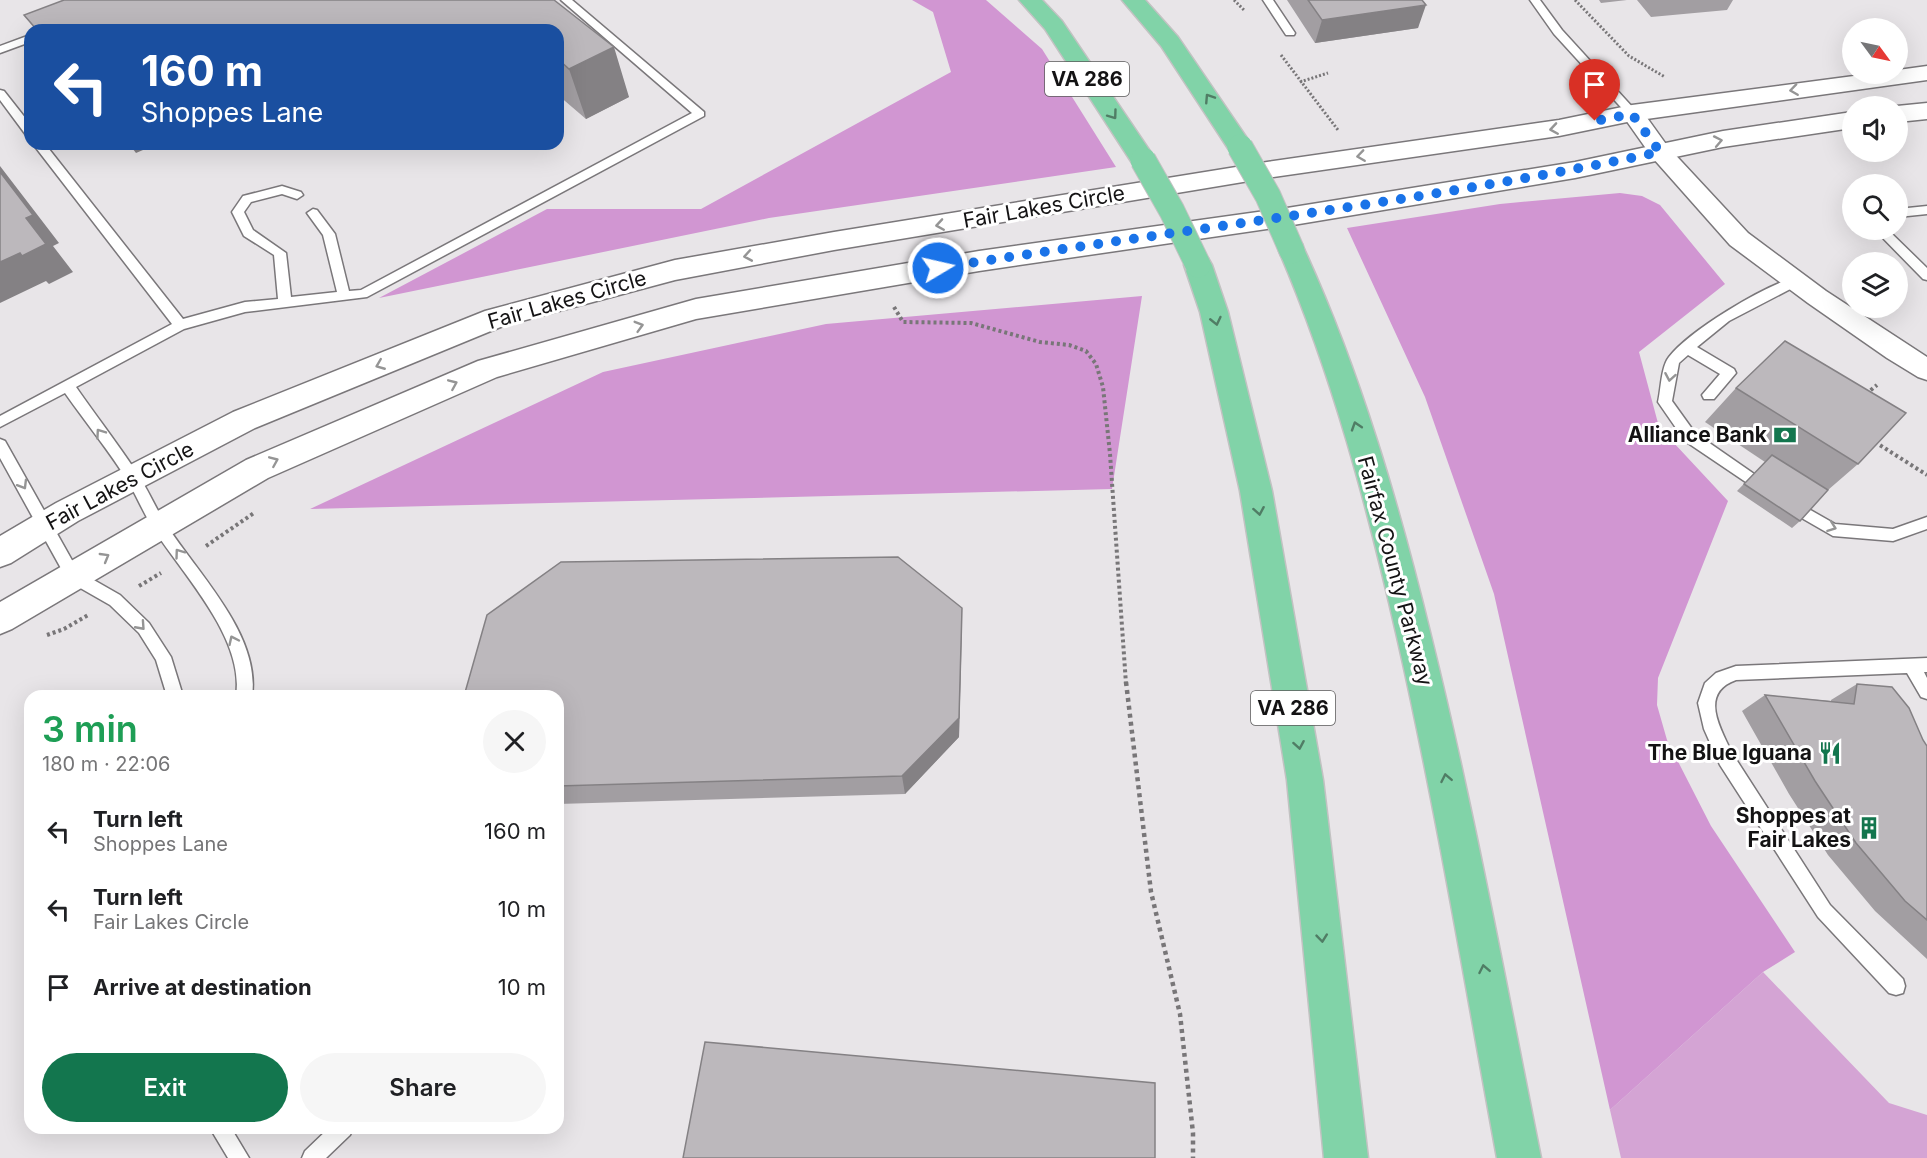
<!DOCTYPE html>
<meta charset="utf-8">
<style>
:root{--surface:#fff;--page:#f6f6f6;--text:#202124;--muted:#757577;--accent:#13764e}
body{margin:0;font-family:Inter,sans-serif;background:var(--page);color:var(--text);height:100vh;display:flex;flex-direction:column;font-size:22px;white-space:nowrap}
*{box-sizing:border-box;margin:0}
p{font-size:20px;color:var(--muted)}
.icon{flex:none;width:33px;height:33px;fill:none;stroke:currentColor;stroke-width:2;stroke-linecap:round;stroke-linejoin:round}
.map{position:relative;flex:1;overflow:hidden}
.details{position:absolute;left:24px;top:690px;width:540px;height:444px;display:flex;flex-direction:column;background:var(--surface);border-radius:18px;box-shadow:0 6px 24px #0002}
.details>*{flex:none}
.guide{position:absolute;left:24px;top:24px;width:540px;height:126px;border-radius:18px;box-shadow:0 6px 24px #0002;background:#1a4fa0;color:#fff;overflow:hidden}
.needle{width:39px;rotate:123deg}
.buttons{position:absolute;left:1842px;top:18px;display:grid;gap:12px}
.buttons a{display:grid;place-items:center;width:66px;height:66px;border-radius:50%;background:var(--surface);box-shadow:0 6px 24px #0002;font-size:30px}
.pin{position:absolute;display:grid;place-items:center;width:51px;height:51px;color:#fff;margin:-62px -26px;border-radius:50% 50% 50% 0;rotate:-45deg;box-shadow:0 0 6px #0007}
.pin .icon{rotate:45deg}
.me{position:absolute;width:66px;margin:-33px;rotate:81deg;stroke-linejoin:round;filter:drop-shadow(0 0 4px #0008)}
.turn{display:flex;align-items:center;gap:21px;height:126px;padding:0 18px;font-size:27px}
.turn .icon{width:78px;height:78px;stroke-width:2.5}
.turn b{display:block;font-size:42px;line-height:51px}
.round{display:grid;place-items:center;flex:none;width:63px;height:63px;border-radius:32px;background:var(--page)}
.headline{display:flex;align-items:center;justify-content:space-between;height:102px;padding:0 18px}
h1{font-size:36px;font-weight:600;line-height:45px;color:#1e9e55}
.button{display:flex;gap:12px;margin-top:auto;padding:12px 18px}
.button a{flex:1;height:69px;border-radius:36px;background:var(--accent);color:#fff;font-size:24px;font-weight:600;line-height:69px;text-align:center}
.button a+a{background:var(--page);color:var(--text)}
ul{padding:0;list-style:none}
li{display:flex;align-items:center;gap:18px;height:78px;padding:0 18px}
li div{flex:1}
li b{display:block;font-size:22px}
li em{font-style:normal}
.map>svg:first-child{display:block}
.green{fill:#d4a4d4}
.forest{fill:#d196d2}
.lines{fill:none;stroke-linecap:round;stroke-linejoin:round}
.service-casing{stroke:#7a777a;stroke-width:3}
.minor-casing{stroke:#7a777a;stroke-width:3}
.tertiary-casing{stroke:#7a777a;stroke-width:3}
.motorway-casing{stroke:#c2c2c2;stroke-width:3}
.path-far2{stroke:#787678;stroke-width:3;stroke-dasharray:2 2;stroke-linecap:butt}
.path-far1{stroke:#787678;stroke-width:4;stroke-dasharray:3 3;stroke-linecap:butt}
.path{stroke:#787678;stroke-width:4.5;stroke-dasharray:4 4;stroke-linecap:butt}
.service{fill:#fff;fill-rule:evenodd}
.minor{fill:#fff;fill-rule:evenodd}
.tertiary{fill:#fff;fill-rule:evenodd}
.motorway{fill:#81d3a8;fill-rule:evenodd}
.motorway-bridge-casing{stroke:#c2c2c2;stroke-width:27;stroke-linecap:butt}
.motorway-bridge{stroke:#81d3a8;stroke-width:25}
.wall{fill:#a29ea2}
.shaded-wall{fill:#848184}
.building{fill:#bcb8bc;stroke:#848184;stroke-width:1.5}
.oneway{stroke:#959595}
.oneway2{stroke:#507d65}
.route{stroke:#1a73e8;stroke-width:10;stroke-dasharray:0 18}
.labels{text-anchor:middle;stroke-width:6;stroke-linejoin:round;paint-order:stroke}
.shield{fill:#fff;stroke:#5a5a5a;stroke-width:1.5}
.shield-label{font-size:20px;font-weight:bold;fill:#141314}
.street-label{font-size:21px;fill:#141314;stroke:#fff}
.poi-label{font-size:21px;font-weight:bold;fill:#141314;stroke:#fff;text-anchor:end}
</style>
<div class="map">
<svg width="1927" height="1158" viewBox="0 0 1927 1158">
<rect width="100%" height="100%" fill="#e8e5e8"/>
<!-- green -->
<path class="green" d="M1763 972 1889 1103 1927 1115V1158H1621L1610 1110Z"/>
<!-- forest -->
<path class="forest" d="M912 0H986L1042 49 1116 167 769 218 379 298 547 209H701L951 72 933 12Z
M1620 193 1642 196 1660 205 1725 284 1639 352 1659 427 1728 501 1658 678 1657 705 1667 740 1711 826 1795 952 1763 972 1610 1110 1494 594 1425 397 1347 228 1500 204Z
M1142 296 1112 489 310 509 603 372 826 324Z"/>
<g class="lines">
<!-- service casing -->
<g class="service-casing">
<path id="service" d="M561 0H572L704 112V116L367 297 245 312 184 329 76 387C96 416 118 444 137 473 147 488 154 505 164 521 194 570 261 633 252 696H236C245 639 184 576 155 531 145 516 138 499 129 483 110 452 86 423 65 393L0 427V416L172 324 33 144H45L183 319 245 302 278 299 274 255 244 236 232 212 243 196 282 186 301 192 303 195 297 199 282 194 251 202 244 212 253 230 286 253 291 297 337 292 323 235 307 213 313 209 317 210 335 234 349 291 361 290 692 113Z
M1263 0H1273L1295 33 1294 35H1286Z
M1530 0H1540L1562 30 1636 111V115H1628L1554 34Z
M30 35V42L0 53V46Z
M0 90 4 91 30 124V136L26 135 0 100Z
M1927 206V214L1898 217V209Z
M1875 230H1888L1927 268V280L1923 279Z
M1796 277 1802 281 1800 284 1729 321 1697 347 1734 369 1736 373 1714 399H1704L1702 395 1720 374 1688 355 1679 363 1672 401 1695 433 1770 485 1772 489 1770 493 1765 495 1685 441 1658 402C1661 390 1661 367 1669 357 1689 331 1763 286 1796 277Z
M0 439 5 441 78 571 120 595 149 623 171 657 183 696H167L156 660 139 633 110 605 68 581 0 458Z
M1791 499 1835 524 1893 529 1927 517V529L1893 541 1833 536 1786 509 1784 505 1786 501Z
M1927 658V672H1924L1927 678V699L1921 697 1907 673 1736 680C1699 693 1720 728 1732 753L1830 905 1903 979 1905 986 1903 993 1896 995 1889 993 1818 917 1720 765 1704 729 1698 703 1705 683 1716 673 1736 666Z
M210 1128H231L249 1158H228Z
M329 1128H353L350 1135 326 1158H302L305 1151Z"/>
</g>
<!-- minor casing -->
<g class="minor-casing">
<path id="minor" d="M1632 106 1640 108 1668 147 1748 233 1826 291 1927 357V380L1918 377 1887 358 1808 303 1730 245 1652 157 1621 113 1624 108Z"/>
</g>
<!-- tertiary casing -->
<g class="tertiary-casing">
<path id="tertiary" d="M1927 66V80L1632 121 1559 136 1267 178 834 250 675 280 503 326 255 428 78 521 11 563 0 567V536L56 503 233 412 485 311 675 260 834 232 1267 162 1559 120 1632 105 1869 74H1898V70Z
M1927 103V119L1898 122 1897 106Z
M1852 112V128L1723 147 1575 178 1287 226 979 271 696 319 497 377 268 478 12 629 0 634V602L246 460 478 361 696 299 979 251 1287 208 1575 162 1723 131Z"/>
</g>
<!-- motorway casing -->
<g class="motorway-casing">
<path id="motorway" d="M1019 0H1042L1062 21 1156 160 1152 166 1143 168 1134 166 1045 29Z
M1122 0H1145L1178 37 1253 147 1249 153 1240 155 1231 153 1161 46Z
M1292 242 1302 244 1305 251C1361 374 1399 505 1431 636 1474 809 1506 984 1541 1158H1497C1465 984 1436 809 1397 637 1367 505 1332 374 1279 251L1282 244Z
M1198 255 1208 258 1212 265 1228 312 1272 491 1323 780 1368 1158H1324L1287 780 1240 491 1200 312 1184 265 1188 258Z"/>
</g>
<!-- path-far2 -->
<path class="path-far2" d="M1234 0 1244 10
M1575 0 1629 56 1665 77
M1281 55 1338 130
M1300 82 1328 73"/>
<!-- path-far1 -->
<path class="path-far1" d="M894 307 903 322 971 323 1040 342 1069 345 1086 351 1096 364 1103 387 1110 454 1126 684
M1866 394 1877 385
M1875 442 1927 475
M206 546 254 513
M139 586 161 573
M47 635 64 629 88 615"/>
<!-- path -->
<path class="path" d="M1126 682 1151 892 1180 1014 1193 1133V1158"/>
<!-- service -->
<use href="#service" class="service"/>
<!-- minor -->
<use href="#minor" class="minor"/>
<!-- tertiary -->
<use href="#tertiary" class="tertiary"/>
<!-- motorway -->
<use href="#motorway" class="motorway"/>
<!-- motorway-bridge casing -->
<g class="motorway-bridge-casing">
<path id="motorway-bridge" d="M1240 147 1268 196 1292 251
M1143 160 1172 211 1198 265"/>
</g>
<!-- motorway-bridge -->
<use href="#motorway-bridge" class="motorway-bridge"/>
</g>
<!-- wall -->
<path class="wall" d="M554 0 629 97 586 119 558 95V30H36L24 15Z
M1287 0H1422L1418 28 1315 43Z
M1599 0H1627L1601 3Z
M1637 0H1733L1727 10 1651 17Z
M1736 388 1858 464 1828 490 1800 521 1792 528 1737 491 1765 462 1705 422Z
M962 630 959 737 905 794 558 804V696Z
M1857 684 1923 740 1927 746V959L1875 911 1828 855 1789 794 1742 711 1765 695 1831 701V700Z"/>
<!-- shaded-wall -->
<path class="shaded-wall" d="M1426 5 1418 28 1315 43 1322 20Z
M614 47 629 97 586 119 569 69Z
M129 144H157L136 153Z
M0 166 59 243 53 246 73 272 49 284 46 281 0 303V262L26 218 0 172Z
M962 608 959 737 905 794 902 776Z"/>
<!-- building -->
<path class="building" d="M64 0H554L614 47 569 69 558 59V30H37L24 15Z
M1308 0H1422L1426 5 1322 20Z
M0 172 33 215 26 218 46 244 22 256 20 253 0 262Z
M1785 341 1906 413 1858 464 1736 388Z
M1772 455 1828 490 1800 521 1744 484Z
M898 557 962 608 959 718 902 776 558 786V696H464L487 615 561 562Z
M1857 684 1892 687 1909 708 1923 740 1927 746V920L1905 901 1856 843 1815 781 1765 695 1854 704Z
M705 1042 1155 1083V1158H683Z"/>
<!-- one-way arrows -->
<defs><path id="oneway-chevron" d="M-2-3.5L2.5 0L-2 3.5" fill="none" stroke-width="1.6" stroke-linecap="round" stroke-linejoin="round" transform="scale(1.5)"/></defs>
<g class="oneway">
<use href="#oneway-chevron" transform="translate(1794 90) rotate(172)"/>
<use href="#oneway-chevron" transform="translate(1554 129) rotate(171)"/>
<use href="#oneway-chevron" transform="translate(1718 141) rotate(-11)"/>
<use href="#oneway-chevron" transform="translate(1361 156) rotate(172)"/>
<use href="#oneway-chevron" transform="translate(940 225) rotate(171)"/>
<use href="#oneway-chevron" transform="translate(748 256) rotate(170)"/>
<use href="#oneway-chevron" transform="translate(639 326) rotate(-16)"/>
<use href="#oneway-chevron" transform="translate(380 365) rotate(158)"/>
<use href="#oneway-chevron" transform="translate(1670 377) rotate(100)"/>
<use href="#oneway-chevron" transform="translate(453 384) rotate(-23)"/>
<use href="#oneway-chevron" transform="translate(100 433) rotate(-125)"/>
<use href="#oneway-chevron" transform="translate(274 461) rotate(-23)"/>
<use href="#oneway-chevron" transform="translate(23 485) rotate(59)"/>
<use href="#oneway-chevron" transform="translate(1832 527) rotate(20)"/>
<use href="#oneway-chevron" transform="translate(179 553) rotate(-126)"/>
<use href="#oneway-chevron" transform="translate(105 557) rotate(-30)"/>
<use href="#oneway-chevron" transform="translate(141 626) rotate(48)"/>
<use href="#oneway-chevron" transform="translate(233 640) rotate(-115)"/>
</g>
<g class="oneway2">
<use href="#oneway-chevron" transform="translate(1209 98) rotate(-123)"/>
<use href="#oneway-chevron" transform="translate(1113 115) rotate(54)"/>
<use href="#oneway-chevron" transform="translate(1216 321) rotate(77)"/>
<use href="#oneway-chevron" transform="translate(1356 426) rotate(-108)"/>
<use href="#oneway-chevron" transform="translate(1259 511) rotate(80)"/>
<use href="#oneway-chevron" transform="translate(1299 745) rotate(80)"/>
<use href="#oneway-chevron" transform="translate(1446 778) rotate(-101)"/>
<use href="#oneway-chevron" transform="translate(1322 938) rotate(84)"/>
<use href="#oneway-chevron" transform="translate(1484 969) rotate(-101)"/>
</g>
<g class="lines">
<!-- route -->
<path class="route" d="M938 268C1179 230 1422 202 1660 152L1632 114 1595 121"/>
</g>
<!-- icons -->
<defs>
<g id="bank-bare" transform="scale(1.8)"><path d="M-6-4H6V4H-6ZM0-2.3a2.3 2.3 0 1 0 0 4.6a2.3 2.3 0 1 0 0-4.6Z" fill="#13764e" stroke="#fff" stroke-width="2.5" paint-order="stroke"/></g>
<g id="restaurant-bare" transform="scale(1.8)"><path d="M-5-6h1v4h1v-4h1v4h1v-4h1v5L-1.5 .5V6h-2V.5L-5-1ZM5-6V6H3V1.5H1.5Q1.5-4 5-6Z" fill="#13764e" stroke="#fff" stroke-width="2.5" paint-order="stroke"/></g>
<g id="building-bare" transform="scale(1.8)"><path d="M-4-6H4V6H1V3H-1V6H-4ZM-2.5-4.3h1.7v1.8h-1.7ZM.8-4.3h1.7v1.8H.8ZM-2.5-1h1.7V.8h-1.7ZM.8-1h1.7V.8H.8Z" fill="#13764e" stroke="#fff" stroke-width="2.5" paint-order="stroke"/></g>
</defs>
<g fill-rule="evenodd">
<use href="#bank-bare" x="1785" y="435"/>
<use href="#restaurant-bare" x="1830" y="753"/>
<use href="#building-bare" x="1869" y="828"/>
</g>
<g class="labels">
<!-- shield labels -->
<g class="shield">
<rect x="1045" y="62" width="84" height="34" rx="4.5"/>
<rect x="1251" y="691" width="84" height="34" rx="4.5"/>
</g>
<g class="shield-label">
<text x="1087" y="86">VA 286</text>
<text x="1293" y="715">VA 286</text>
</g>
<!-- street labels -->
<g class="street-label">
<text transform="translate(1044 207) rotate(-10)" y="7">Fair Lakes Circle</text>
<text transform="translate(567 300) rotate(-16)" y="7">Fair Lakes Circle</text>
<text transform="translate(120 486) rotate(-28)" y="7">Fair Lakes Circle</text>
<text transform="translate(1395 571) rotate(75)" y="7">Fairfax County Parkway</text>
</g>
<!-- poi labels -->
<g class="poi-label">
<text x="1767" y="442">Alliance Bank</text>
<text x="1812" y="760">The Blue Iguana</text>
<text x="1851" y="823">Shoppes at<tspan x="1851" dy="24">Fair Lakes</tspan></text>
</g>
</g>
</svg>
<div class="buttons">
<a><svg class="needle" viewBox="-14 -14 28 28"><path d="M0-13l5 13h-10z" fill="#e53935"/><path d="M0 13l5-13h-10z" fill="#757577"/></svg></a>
<a><svg class="icon" aria-label="sound" viewBox="0 0 24 24"><path d="M4 9h4l5-4v14l-5-4H4zM17 9q2 3 0 6"/></svg></a>
<a><svg class="icon" aria-label="search" viewBox="0 0 24 24"><circle cx="10" cy="10" r="6"/><path d="M15 15l6 6"/></svg></a>
<a><svg class="icon" aria-label="layers" viewBox="0 0 24 24"><path d="M12 4l9 5-9 5-9-5zM3 14l9 5 9-5"/></svg></a>
</div>
<div class="pin" style="left:1595px;top:121px;background:#d93025"><svg class="icon" aria-label="arrive" viewBox="0 0 24 24"><path d="M6 21V4h12l-3 4 3 4H6"/></svg></div>
<svg class="me" style="left:938px;top:268px" viewBox="-20 -20 40 40"><circle r="17" fill="#1a73e8" stroke="#fff" stroke-width="3"/><path d="M0-11L8 9 0 5-8 9z" fill="#fff"/></svg>
<div class="guide">
<div class="turn"><svg class="icon" aria-label="left" viewBox="0 0 24 24"><path d="M17 20v-9H6M10 6l-5 5 5 5"/></svg><div><b>160 m</b>Shoppes Lane</div></div>
</div>
<section class="details">
<div class="headline"><div><h1>3 min</h1><p>180 m · 22:06</p></div><a class="round"><svg class="icon" aria-label="close" viewBox="0 0 24 24"><path d="M6 6l12 12M18 6L6 18"/></svg></a></div>
<ul>
<li><svg class="icon" aria-label="left" viewBox="0 0 24 24"><path d="M17 20v-9H6M10 6l-5 5 5 5"/></svg><div><b>Turn left</b><p>Shoppes Lane</p></div><em>160 m</em></li>
<li><svg class="icon" aria-label="left" viewBox="0 0 24 24"><path d="M17 20v-9H6M10 6l-5 5 5 5"/></svg><div><b>Turn left</b><p>Fair Lakes Circle</p></div><em>10 m</em></li>
<li><svg class="icon" aria-label="arrive" viewBox="0 0 24 24"><path d="M6 21V4h12l-3 4 3 4H6"/></svg><div><b>Arrive at destination</b></div><em>10 m</em></li>
</ul>
<div class="button"><a>Exit</a><a>Share</a></div>
</section>
</div>
